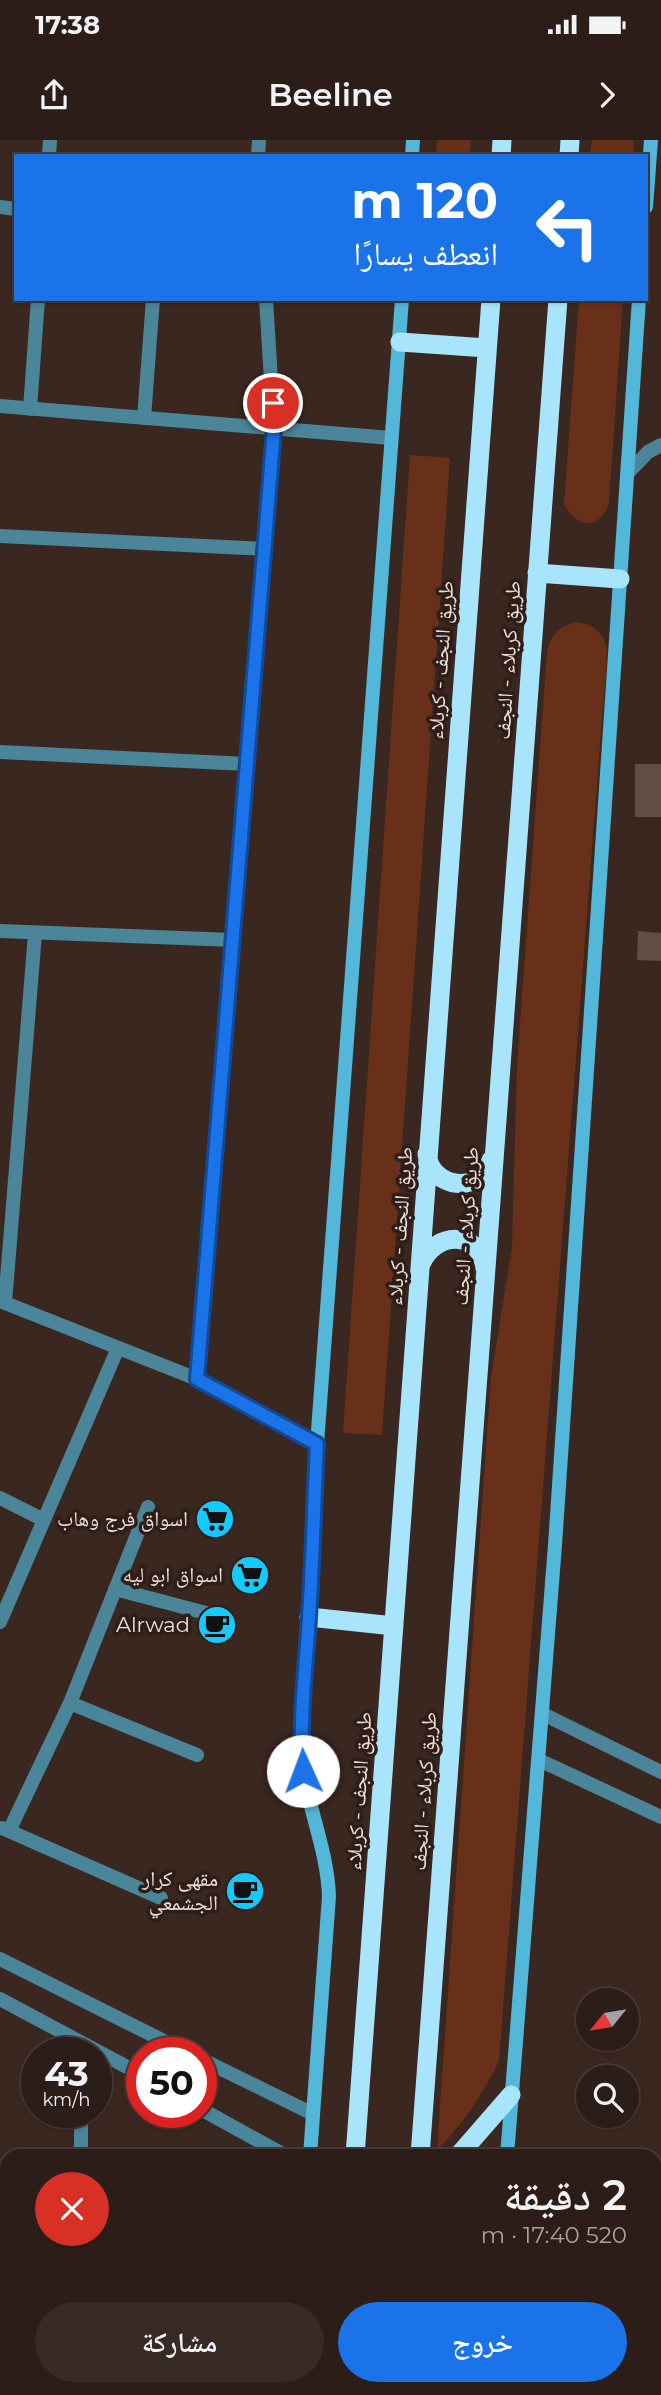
<!DOCTYPE html>
<html lang="ar">
<meta charset="utf-8">
<style>
:root{--surface:#2c1d18;--page:#382a25;--text:#f1f3f6;--muted:#a6a2a2;--line:#483b37;--accent:#1a73e8}
body{margin:0;font-family:Montserrat,"Noto Naskh Arabic",sans-serif;background:var(--page);color:var(--text);direction:rtl;height:100vh;display:flex;flex-direction:column;font-size:26px;white-space:nowrap}
*{box-sizing:border-box;margin:0}
p{font-size:23px;color:var(--muted)}
.icon{flex:none;width:38px;height:38px;fill:none;stroke:currentColor;stroke-width:2;stroke-linecap:round;stroke-linejoin:round}
.map{position:relative;flex:1;overflow:hidden;direction:ltr}
.drawer{position:absolute;left:0px;top:2009px;width:662px;height:247px;display:flex;flex-direction:column;background:var(--surface);border-radius:21px 21px 0 0;box-shadow:0 2px 5px #0004,0 0 0 2px var(--line);direction:rtl}
.drawer>*{flex:none}
.guide{position:absolute;left:14px;top:14px;width:634px;height:147px;border-radius:0px;box-shadow:0 2px 5px #0004,0 0 0 2px var(--line);direction:rtl;background:#1a73e8;color:#fff;overflow:hidden}
.needle{width:46px;rotate:240deg}
.tools{position:absolute;left:576px;top:1848px;display:grid;gap:14px}
.tools a{display:grid;place-items:center;width:63px;height:63px;border-radius:50%;background:var(--surface);box-shadow:0 2px 5px #0004,0 0 0 2px var(--line);font-size:35px}
.speed{position:absolute;left:21px;top:1897px;display:flex;gap:14px;font-size:35px;font-weight:700;text-align:center}
.speed>*{display:grid;place-content:center;width:91px;height:91px;border-radius:50%;background:var(--surface);box-shadow:0 2px 5px #0004,0 0 0 2px var(--line);line-height:1}
.speed small{font-size:18px;font-weight:400}
.speed .limit{border:10px solid #d22;background:#fff;color:#111}
.pin{position:absolute;display:grid;place-items:center;width:60px;height:60px;color:#fff;margin:-30px;border:4px solid #fff;border-radius:50%;box-shadow:0 2px 7px #0007}
.me{position:absolute;width:77px;margin:-38px;rotate:358deg;stroke-linejoin:round;filter:drop-shadow(0 0 5px #0008)}
.turn{display:flex;align-items:center;gap:24px;height:147px;padding:0 35px;font-size:32px}
.turn .icon{width:91px;height:91px;stroke-width:2.5}
.turn b{display:block;font-size:49px;line-height:60px}
.round{display:grid;place-items:center;flex:none;width:74px;height:74px;border-radius:37px;background:var(--page)}
.head{display:flex;align-items:center;justify-content:space-between;height:119px;padding:0 35px}
h1{font-size:42px;font-weight:600;line-height:52px}
.button{display:flex;gap:14px;margin-top:auto;padding:14px 35px}
.button a{flex:1;height:80px;border-radius:42px;background:var(--accent);color:#fff;font-size:28px;font-weight:600;line-height:80px;text-align:center}
.button a+a{background:var(--page);color:var(--text)}
.status{display:flex;justify-content:space-between;align-items:center;height:49px;padding:0 35px;background:var(--surface);direction:ltr}
.status svg{height:19px;fill:currentColor}
header{display:flex;justify-content:space-between;align-items:center;height:91px;padding:0 35px;background:var(--surface);font-size:32px;font-weight:600}
.map>svg:first-child{display:block}
.green{fill:#693019}
.building{fill:#614d45}
.lines{fill:none;stroke-linecap:round;stroke-linejoin:round}
.minor{stroke:#4a859a;stroke-width:14}
.tertiary{stroke:#4a859a;stroke-width:14}
.secondary{stroke:#53b7d9;stroke-width:14}
.trunk{stroke:#a8e5fc;stroke-width:19}
.route-casing{stroke:#114b97;stroke-width:18}
.route{stroke:#1a73e8;stroke-width:12}
.labels{text-anchor:middle;stroke-width:7;stroke-linejoin:round;paint-order:stroke}
.street-label{font-size:21px;fill:#ecdfdb;stroke:#2f1e17}
.poi-label{font-size:21px;fill:#ecdfdb;stroke:#2f1e17;text-anchor:end}
</style>
<div class="status"><b>17:38</b><svg viewBox="0 0 49 12"><path d="M0 12V9h3v3zM5 12V6h3v6zM10 12V3h3v9zM15 12V0h3v12zM26 1h20v11H26zM47 4h2v5h-2z"/></svg></div>
<header><svg class="icon" aria-label="forward" viewBox="0 0 24 24"><path d="M9 5l7 7-7 7"/></svg>Beeline<svg class="icon" aria-label="share" viewBox="0 0 24 24"><path d="M12 15V3M7 8l5-5 5 5M5 13v7h14v-7"/></svg></header>
<div class="map">
<svg width="661" height="2255" viewBox="0 0 661 2255">
<rect width="100%" height="100%" fill="#3a2720"/>
<!-- green -->
<path class="green" d="M437 0H471L469 16H436Z
M592 0H634L633 16H590Z
M579 159H623L609 362C601 391 575 389 564 363Z
M410 315 450 318 382 1295 343 1293Z
M576 482C589 483 602 490 606 505 609 518 603 563 602 579L499 1921C482 1955 464 1983 437 2010L491 1237 512 1107 517 925 547 513C550 495 558 487 576 482Z"/>
<!-- building -->
<path class="building" d="M635 624H661V677H635Z
M638 791 661 793V821L637 820Z"/>
<g class="lines">
<!-- minor -->
<path class="minor" d="M49 16 50 0
M258 16 259 0
M0 67 16 69
M0 266 391 298
M30 269 38 159
M144 278 153 159
M627 334 648 312 661 305
M0 396 264 409
M0 612 247 624
M0 791 233 800
M0 1161 197 1239 317 1304
M5 1163 35 794
M197 1239 274 289 266 159
M0 1358 44 1380
M115 1449 206 1473
M0 1482 118 1208
M70 1563 197 1615
M2 1688 161 1758
M9 1691 70 1563 148 1367
M81 2016V1972
M654 2100 661 2084
M0 2178H7
M654 2239 661 2242"/>
<!-- tertiary -->
<path class="tertiary" d="M543 1574 661 1632
M539 1620 661 1677
M0 1819 188 1913
M0 1859 142 1935
M201 1919 313 1974
M201 1969 286 2016"/>
<!-- secondary -->
<path class="secondary" d="M412 16 413 0
M646 67 651 0
M310 2016 329 1756C327 1705 304 1661 301 1609 299 1565 307 1520 309 1476 313 1419 314 1361 317 1304L402 159
M507 2016 555 1405 639 159
M292 2255 293 2249
M490 2255V2249"/>
<!-- trunk -->
<path class="trunk" d="M501 16 502 0
M569 16 570 0
M400 202 487 208
M537 433 620 439
M427 1014C431 1049 481 1055 491 1020
M421 1124C435 1091 480 1090 485 1128
M309 1477 394 1486
M355 2016 491 159
M420 2016 558 159
M458 2016 511 1955
M337 2255V2249
M402 2255 403 2249"/>
</g>
<g class="lines">
<!-- route casing -->
<g class="route-casing">
<path id="route" d="M273 263 274 289 197 1239 317 1304C314 1362 313 1419 309 1476 306 1528 299 1579 303 1631"/>
</g>
<!-- route -->
<use href="#route" class="route"/>
</g>
<!-- icons -->
<defs>
<g id="supermarket-disc" transform="scale(2.0125)"><circle r="9.5" fill="#12cafb" stroke="#2f1e17"/><path d="M-6-5.5h2.5l.6 2H6L4.5 2H-2.5L-4.4-4H-6ZM-1.5 3.2a1.3 1.3 0 1 0 .1 0ZM3 3.2a1.3 1.3 0 1 0 .1 0Z" fill="#111"/></g>
<g id="cafe-disc" transform="scale(2.0125)"><circle r="9.5" fill="#12cafb" stroke="#2f1e17"/><path d="M-5.5-4.5H6V0H3Q3 3.5 0 3.5H-2.5Q-5.5 3.5-5.5 0ZM3-3.2v2h1.7v-2ZM-6 4.5H4V6H-6Z" fill="#111"/></g>
</defs>
<g fill-rule="evenodd">
<use href="#supermarket-disc" x="215" y="1379"/>
<use href="#supermarket-disc" x="250" y="1435"/>
<use href="#cafe-disc" x="217" y="1485"/>
<use href="#cafe-disc" x="245" y="1751"/>
</g>
<g class="labels">
<!-- street labels -->
<g class="street-label">
<text transform="translate(441 520) rotate(-86)" y="7">طريق النجف - كربلاء</text>
<text transform="translate(508 520) rotate(-86)" y="7">طريق كربلاء - النجف</text>
<text transform="translate(400 1086) rotate(-86)" y="7">طريق النجف - كربلاء</text>
<text transform="translate(466 1086) rotate(-86)" y="7">طريق كربلاء - النجف</text>
<text transform="translate(359 1651) rotate(-86)" y="7">طريق النجف - كربلاء</text>
<text transform="translate(424 1651) rotate(-86)" y="7">طريق كربلاء - النجف</text>
</g>
<!-- poi labels -->
<g class="poi-label">
<text x="188" y="1386">اسواق فرج وهاب</text>
<text x="223" y="1442">اسواق ابو ليه</text>
<text x="190" y="1492">Alrwad</text>
<text x="218" y="1746">مقهى كرار<tspan x="218" dy="24">الجشمعي</tspan></text>
</g>
</g>
</svg>
<div class="tools">
<a><svg class="needle" viewBox="-14 -14 28 28"><path d="M0-13l5 13h-10z" fill="#e53935"/><path d="M0 13l5-13h-10z" fill="#a6a2a2"/></svg></a>
<a><svg class="icon" aria-label="search" viewBox="0 0 24 24"><circle cx="10" cy="10" r="6"/><path d="M15 15l6 6"/></svg></a>
</div>
<div class="speed"><div>43<small>km/h</small></div><div class="limit">50</div></div>
<div class="pin" style="left:273px;top:263px;background:#d93025"><svg class="icon" aria-label="arrive" viewBox="0 0 24 24"><path d="M6 21V4h12l-3 4 3 4H6"/></svg></div>
<svg class="me" style="left:303px;top:1631px" viewBox="-20 -20 40 40"><circle r="19" fill="#fff"/><path d="M0-13L10 11 0 6-10 11z" fill="#1a73e8"/></svg>
<div class="guide">
<div class="turn"><svg class="icon" aria-label="left" viewBox="0 0 24 24"><path d="M17 20v-9H6M10 6l-5 5 5 5"/></svg><div><b>120 m</b>انعطف يسارًا</div></div>
</div>
<section class="drawer">
<div class="head"><div><h1>2 دقيقة</h1><p>520 m · 17:40</p></div><a class="round" style="background:#d93025;color:#fff"><svg class="icon" aria-label="close" viewBox="0 0 24 24"><path d="M6 6l12 12M18 6L6 18"/></svg></a></div>
<div class="button"><a>خروج</a><a>مشاركة</a></div>
</section>
</div>
